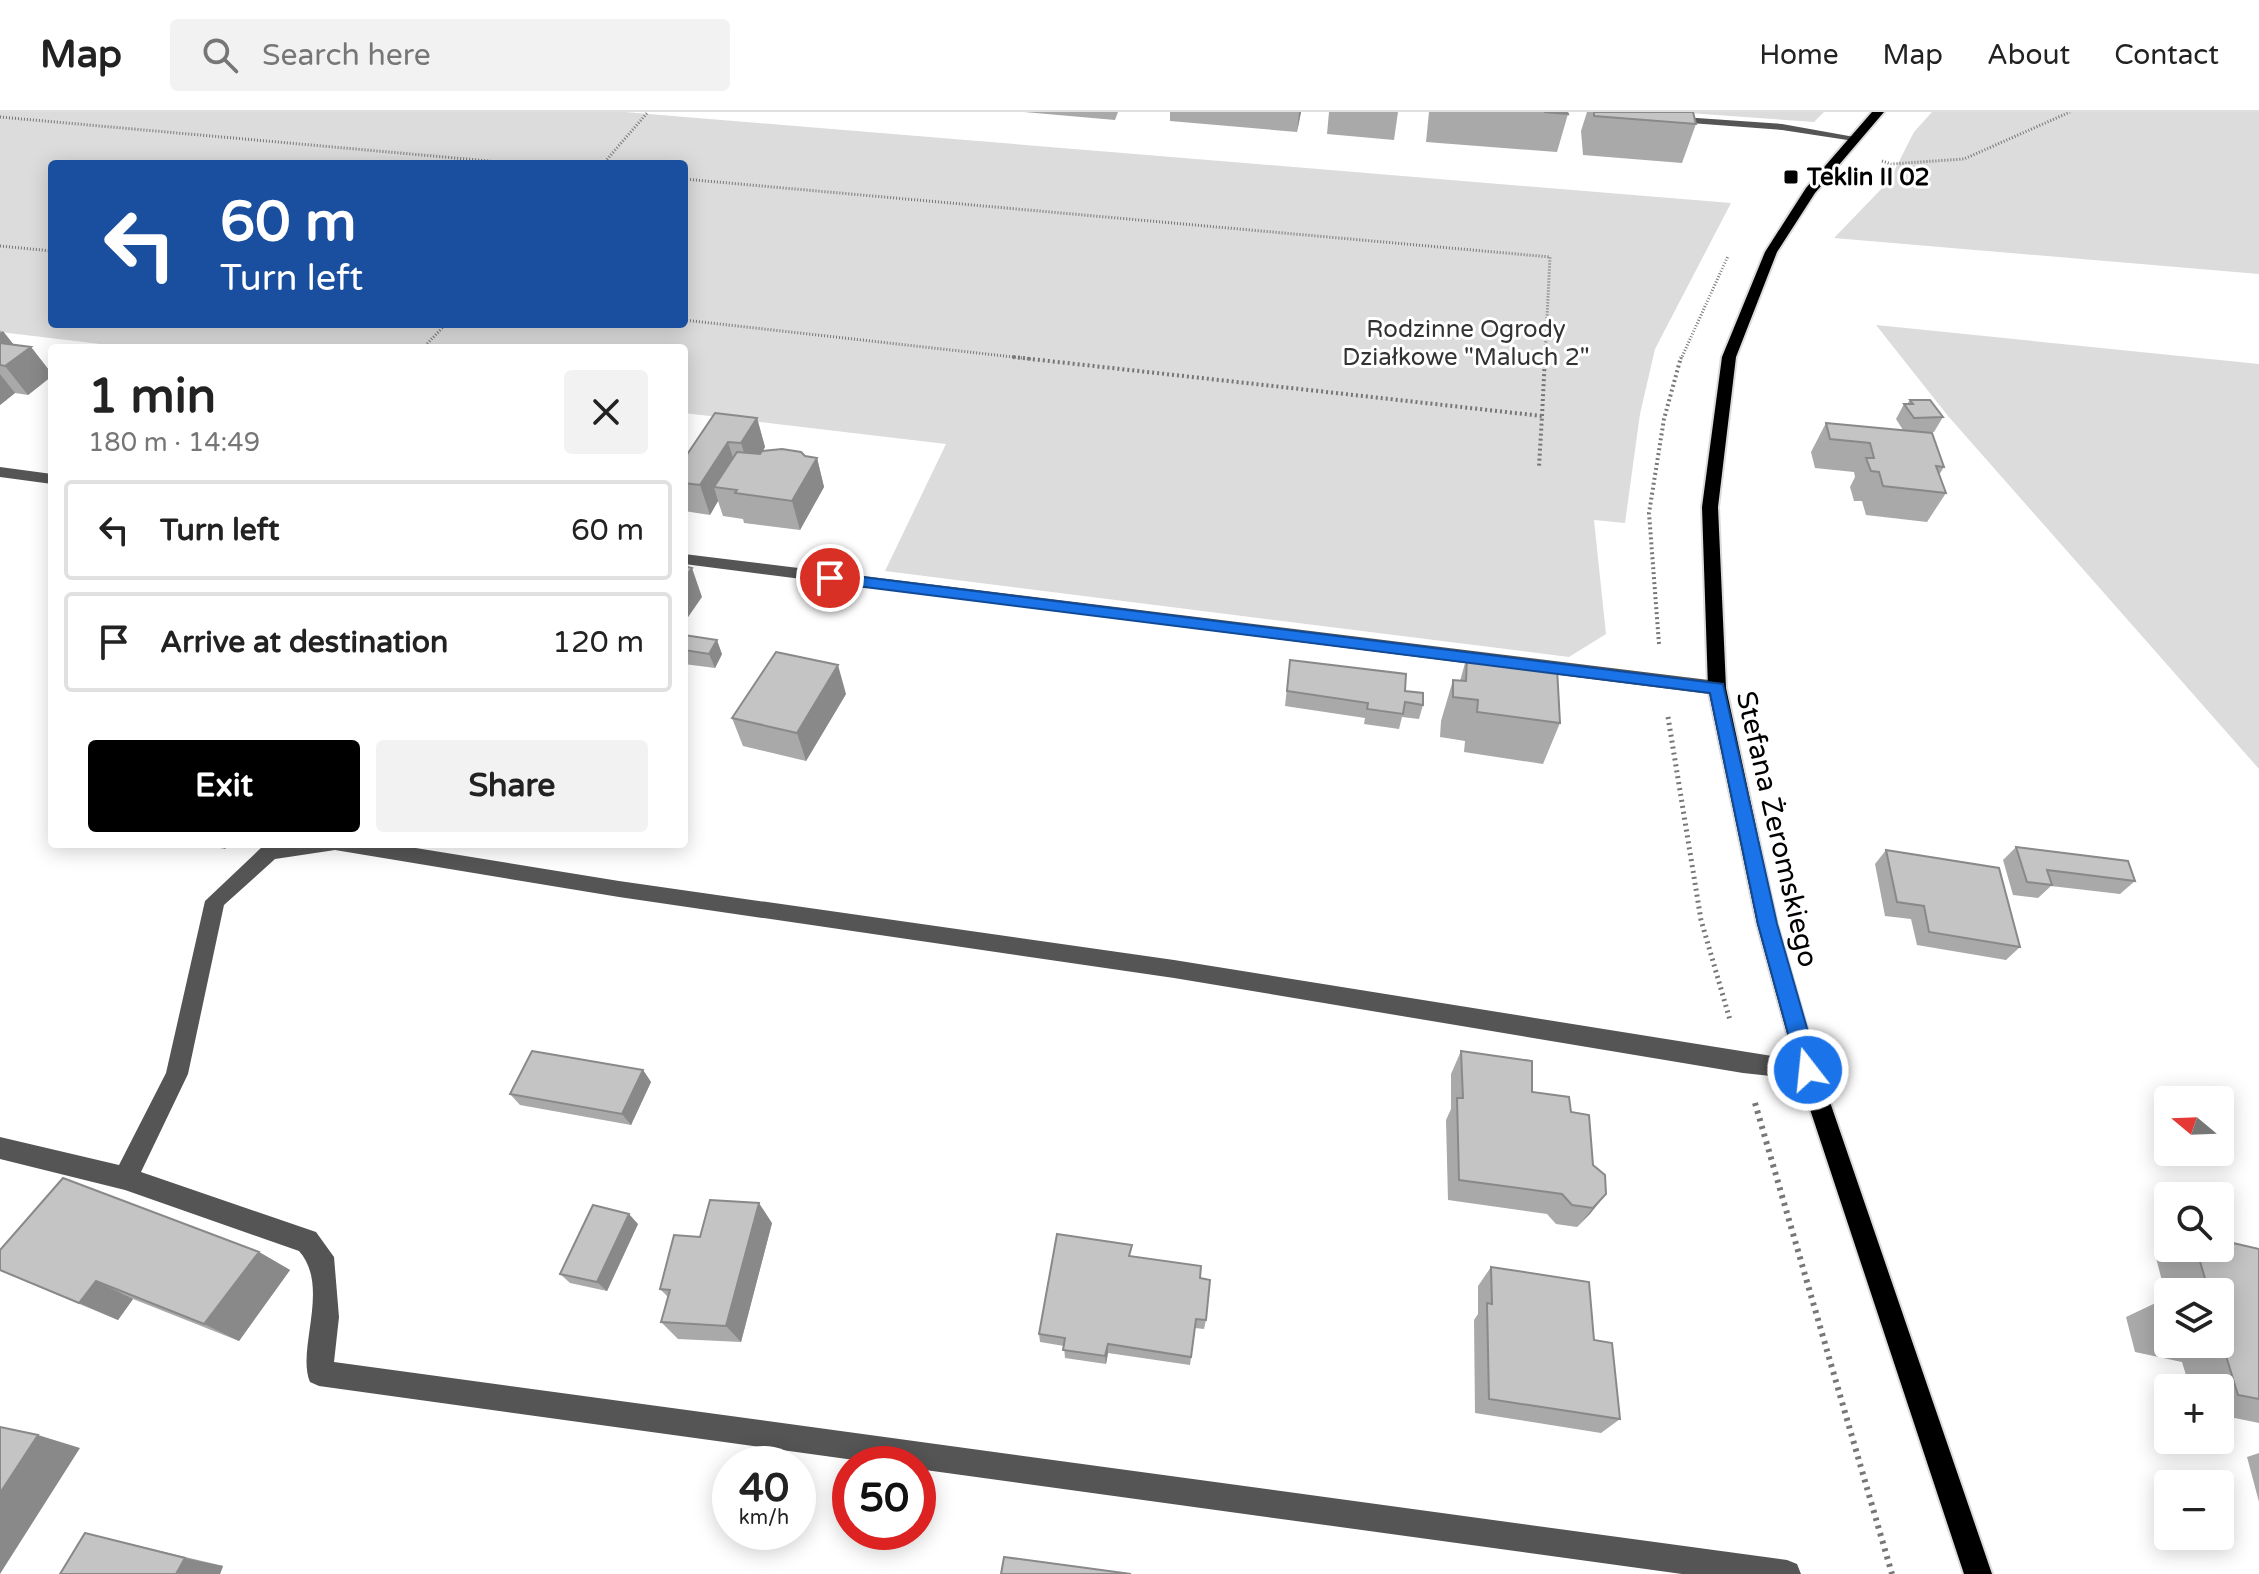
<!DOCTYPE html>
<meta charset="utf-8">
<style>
:root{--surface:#fff;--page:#f2f2f2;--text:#222;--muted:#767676;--line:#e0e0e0;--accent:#000}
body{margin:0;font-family:"Varela Round",sans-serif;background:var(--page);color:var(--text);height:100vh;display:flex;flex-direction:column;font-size:30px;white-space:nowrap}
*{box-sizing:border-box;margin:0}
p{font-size:26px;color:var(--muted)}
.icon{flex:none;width:44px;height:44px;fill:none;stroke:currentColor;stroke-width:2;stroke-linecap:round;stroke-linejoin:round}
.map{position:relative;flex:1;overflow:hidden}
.side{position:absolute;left:48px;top:232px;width:640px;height:504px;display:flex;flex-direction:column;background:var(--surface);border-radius:8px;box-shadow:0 4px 20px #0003}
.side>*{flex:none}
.guide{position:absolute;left:48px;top:48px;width:640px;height:168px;border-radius:8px;box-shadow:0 4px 20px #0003;background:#1a4fa0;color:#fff;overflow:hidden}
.needle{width:52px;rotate:289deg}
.buttons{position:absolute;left:2154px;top:974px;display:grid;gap:16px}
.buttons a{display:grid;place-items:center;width:80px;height:80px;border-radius:8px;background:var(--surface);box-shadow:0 4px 20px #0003;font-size:40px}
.speed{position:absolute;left:712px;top:1334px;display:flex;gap:16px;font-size:40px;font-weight:700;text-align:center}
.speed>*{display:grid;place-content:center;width:104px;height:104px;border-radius:50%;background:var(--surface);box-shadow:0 4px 20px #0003;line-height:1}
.speed small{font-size:20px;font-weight:400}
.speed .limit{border:12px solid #d22;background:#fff;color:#111}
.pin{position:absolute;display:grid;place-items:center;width:68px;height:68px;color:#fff;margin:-34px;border:4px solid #fff;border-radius:50%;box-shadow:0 2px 8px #0007}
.me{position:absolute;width:88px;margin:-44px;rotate:344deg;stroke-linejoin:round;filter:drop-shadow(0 0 6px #0008)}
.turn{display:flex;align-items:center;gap:28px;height:168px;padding:0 40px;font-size:36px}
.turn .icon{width:104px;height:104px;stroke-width:2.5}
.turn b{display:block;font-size:56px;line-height:68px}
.round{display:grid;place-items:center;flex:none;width:84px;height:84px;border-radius:8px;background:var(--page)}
.overview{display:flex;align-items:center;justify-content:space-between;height:136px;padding:0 40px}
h1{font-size:48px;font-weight:700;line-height:60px}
.action{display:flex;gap:16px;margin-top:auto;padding:16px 40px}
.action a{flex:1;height:92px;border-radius:8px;background:var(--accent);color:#fff;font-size:32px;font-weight:700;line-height:92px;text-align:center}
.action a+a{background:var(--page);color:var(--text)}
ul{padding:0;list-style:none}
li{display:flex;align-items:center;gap:24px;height:100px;margin:0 16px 12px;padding:0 24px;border:4px solid var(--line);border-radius:8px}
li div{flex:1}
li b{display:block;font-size:30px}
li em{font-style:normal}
header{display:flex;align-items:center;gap:48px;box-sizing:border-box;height:112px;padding:0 40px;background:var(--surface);border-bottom:2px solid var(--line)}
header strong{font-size:38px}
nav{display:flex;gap:44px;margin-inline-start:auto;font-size:28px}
.search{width:560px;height:72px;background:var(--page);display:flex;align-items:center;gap:20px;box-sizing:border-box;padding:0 28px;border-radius:8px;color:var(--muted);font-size:30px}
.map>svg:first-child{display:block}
.green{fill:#dcdcdc;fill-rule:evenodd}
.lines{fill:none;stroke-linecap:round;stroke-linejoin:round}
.major-casing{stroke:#dbdbdb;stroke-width:4}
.path-far3{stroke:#777;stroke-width:3;stroke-dasharray:1 2;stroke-linecap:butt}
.path-far2{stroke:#777;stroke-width:4;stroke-dasharray:2 3;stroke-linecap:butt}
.path-far1{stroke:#777;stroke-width:5;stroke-dasharray:2 4;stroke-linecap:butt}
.path{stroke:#777;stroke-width:6;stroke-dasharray:3 5;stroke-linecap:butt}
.minor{fill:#555;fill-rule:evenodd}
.major{fill:#000;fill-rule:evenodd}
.wall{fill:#a9a9a9;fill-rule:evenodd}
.shaded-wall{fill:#898989}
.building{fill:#c4c4c4;stroke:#898989;stroke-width:2}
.route{fill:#1a73e8;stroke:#114b97;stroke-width:2}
.poi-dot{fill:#000;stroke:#fff;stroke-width:3}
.labels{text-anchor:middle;stroke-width:6;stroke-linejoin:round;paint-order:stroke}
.far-poi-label{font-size:24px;font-weight:bold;fill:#000;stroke:#fff;text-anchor:start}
.far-park-label{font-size:24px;fill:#333;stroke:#fff}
.street-label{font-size:28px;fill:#000;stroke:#fff}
</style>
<header>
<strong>Map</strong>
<div class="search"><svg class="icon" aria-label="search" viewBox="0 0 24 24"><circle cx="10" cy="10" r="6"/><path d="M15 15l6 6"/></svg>Search here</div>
<nav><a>Home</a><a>Map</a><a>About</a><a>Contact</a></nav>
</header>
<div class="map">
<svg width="2259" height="1462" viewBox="0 0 2259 1462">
<rect width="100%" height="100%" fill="#fff"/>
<!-- green -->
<path class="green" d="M0 0H625L1731 91 1655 237 1640 302 1625 411 1594 408 1606 522 1569 545 885 459 946 332 684 301V236H134L0 220ZM52 52H684V212H52Z
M1674 0H1824L1814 10Z
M1932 0H2259V162L1834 126 1889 69 1914 20Z
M1876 213 2259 252V657L1948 304Z"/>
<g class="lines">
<!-- major casing -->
<g class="major-casing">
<path id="major" d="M1872 0H1884L1815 81 1777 140 1736 245 1718 395 1726 576 1777 812 1819 958 1992 1462H1964L1797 958 1757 812 1708 576 1702 395 1722 245 1765 140 1806 76Z"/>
</g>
<!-- path-far3 -->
<path class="path-far3" d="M0 5 522 52
M1882 49 1891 52 1964 47 2070 0
M603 52 648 0
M684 67 1550 145 1545 247
M0 134 52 139
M684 208 1031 247
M423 236 446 212
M1681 247 1728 144"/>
<!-- path-far2 -->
<path class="path-far2" d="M1013 245 1542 304 1539 355
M1542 304 1545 245
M1659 532 1649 401 1664 307 1681 245"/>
<!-- path-far1 -->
<path class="path-far1" d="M1668 605 1701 808 1730 908"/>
<!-- path -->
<path class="path" d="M1755 991 1892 1462"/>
<!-- minor -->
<path class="minor" d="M1668 4 1782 12 1860 26 1854 29 1782 18 1664 9 1662 7Z
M0 355 52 362V372L0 365Z
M684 442 1717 569 1726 576 1717 583 684 452Z
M270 732H391L619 769 1174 848 1816 951 1819 958 1816 965 1808 968 1743 961 1174 866 619 785 335 738 275 747 224 793 188 962 141 1060 316 1120 334 1145 339 1205 334 1250 1787 1448 1797 1452 1801 1462H1682L918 1357V1352H883L319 1274 310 1270C296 1237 331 1175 299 1139L125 1078 0 1047V1025L119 1053 166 961 205 789 263 734Z"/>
<!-- major -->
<use href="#major" class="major"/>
</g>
<!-- wall -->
<path class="wall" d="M1024 0H1118L1115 8Z
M1170 0H1301L1297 20 1170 9Z
M1329 0H1398L1394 28 1327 22Z
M1429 0H1567L1568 2 1557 40 1426 30Z
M1587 0H1693L1696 12 1682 51 1583 43 1581 19Z
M0 218 14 233 31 235 52 262V264L28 283 15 281 0 293Z
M1910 288 1943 305 1934 320H1927L1944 355 1939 363 1946 381 1927 410 1866 403 1862 389H1854L1850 375 1855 365 1854 360 1815 356 1811 340 1826 311 1903 318 1896 307 1904 292H1907Z
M757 306 765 335 763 339 817 346 824 375 800 418 744 411 743 407 723 404 718 389 710 403 684 399V347Z
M684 523 722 542 715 556 684 552Z
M1467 544 1560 611 1543 652 1464 640 1465 629 1440 625 1441 609 1453 568 1460 569Z
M1290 548 1405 579 1423 593 1419 607 1402 605 1399 617 1364 612 1365 606 1285 594Z
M846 582 806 649 743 634 732 606Z
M200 732H229L225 737Z
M2016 735 2135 769 2120 782 2051 774 2038 786 2013 783 2003 748Z
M1886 738 2020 835 2006 848 1917 833 1911 807 1885 804 1875 752Z
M1461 939 1571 1000 1606 1082 1577 1115 1556 1112 1547 1102 1448 1088 1446 1008 1451 997V962Z
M643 958 651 970 631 1013 520 993 510 982Z
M772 1111 741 1230 678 1227 661 1210 668 1185 660 1177 700 1125Z
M638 1112 607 1179 570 1171 560 1162Z
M2168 1135V1136L2259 1137V1311L2220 1303V1276H2190L2182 1250 2135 1240 2126 1205 2164 1187 2167 1188 2155 1142ZM2168 1180H2220V1232H2168Z
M259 1140 290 1158 239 1229 133 1187 118 1208 0 1159Z
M1131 1144 1200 1166 1206 1208 1204 1217 1195 1216 1190 1253 1108 1241 1106 1252 1065 1246 1064 1234 1040 1230 1039 1222Z
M1491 1155 1594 1228 1620 1307 1601 1321 1475 1301 1474 1208 1478 1202V1174Z
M2259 1341V1390L2247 1345Z
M85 1421 127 1431 223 1454 220 1462H60Z"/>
<!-- shaded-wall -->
<path class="shaded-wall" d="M1299 0H1301L1297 20Z
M3 219 21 242 31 235 52 262V264L28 283 5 254 0 245V221Z
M0 262 15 281 0 293Z
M757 306 765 335 750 360 741 331Z
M728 330 737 359 714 375 718 389 710 403 700 373Z
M817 346 824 375 800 418 792 389Z
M692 456 702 485 684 511V466Z
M717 528 722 542 715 556 709 542Z
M838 553 846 582 806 649 797 621Z
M220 732H229L225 737Z
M643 958 651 970 631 1013 622 1002Z
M1606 1082 1590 1102 1577 1115 1593 1096Z
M759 1091 772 1111 741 1230 726 1214Z
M629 1102 638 1112 607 1179 597 1170Z
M259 1140 290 1158 239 1229 204 1212Z
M96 1169 133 1187 118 1208 79 1191Z
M1108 1232V1241L1106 1252 1105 1244Z
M38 1323 80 1336 0 1462V1381Z
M185 1446 223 1454 220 1462H176Z"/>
<!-- building -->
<path class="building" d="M1544 0H1567L1568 2Z
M1594 0H1693L1696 12 1594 4Z
M0 231 31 235 5 254 0 253Z
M1910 288H1930L1943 305 1914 306 1904 292H1913Z
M715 301 757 306 741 331 728 330 700 373 684 371V347Z
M1826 311 1932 321 1944 355 1936 354 1946 381 1883 374 1879 360 1871 359 1866 346H1874L1870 331 1830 327Z
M782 337 801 340 805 344 817 346 792 389 735 381 737 378 714 375 737 340 760 342 762 339Z
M684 454 692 456 684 466Z
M684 523 717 528 709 542 684 538Z
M776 540 838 553 797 621 732 606Z
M1467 544 1557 556 1560 611 1477 600 1478 588 1453 585V568L1466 569Z
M1290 548 1406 562 1405 579 1423 581V593L1405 590 1403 602 1367 597 1368 591 1287 579Z
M2016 735 2128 749 2135 769 2047 758 2052 773 2027 770Z
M1886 738 1999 756 2020 835 1929 820 1924 794 1897 790Z
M532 939 643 958 622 1002 510 982Z
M1461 939 1532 949V980L1569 985 1571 1000 1589 1003 1593 1053 1605 1063 1606 1082 1593 1096 1572 1093 1562 1082 1459 1068 1457 986H1463Z
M63 1066 259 1140 204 1212 96 1169 79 1191 0 1158V1138Z
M710 1088 759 1091 726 1214 661 1210 670 1178 660 1177 674 1123 700 1125Z
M593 1093 629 1102 597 1170 560 1162Z
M1057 1122 1132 1133 1129 1144 1201 1154 1200 1166 1210 1168 1206 1208 1196 1207 1191 1245 1108 1232 1105 1244 1063 1238 1065 1226 1039 1222Z
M2220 1128 2259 1137V1287L2238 1283 2223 1234 2212 1232H2220V1180H2209L2196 1136H2220Z
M1491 1155 1589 1170 1594 1228 1612 1231 1620 1307 1489 1287 1487 1191 1492 1192Z
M2164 1187 2168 1188V1202Z
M0 1315 38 1323 0 1381Z
M85 1421 185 1446 176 1462H60Z
M1004 1445 1131 1462H1001Z"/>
<!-- route -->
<path class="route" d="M830 461 1723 572 1777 812 1819 958 1816 965 1808 968 1801 965 1798 958 1758 812 1710 581 825 470 822 466Z"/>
<!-- markers -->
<rect class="poi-dot" x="1783" y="57" width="16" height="16" rx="4"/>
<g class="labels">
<!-- far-poi labels -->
<g class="far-poi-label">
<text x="1807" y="73">Teklin II 02</text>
</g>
<!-- far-park labels -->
<g class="far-park-label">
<text x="1466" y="225">Rodzinne Ogrody<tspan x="1466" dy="28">Działkowe "Maluch 2"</tspan></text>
</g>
<!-- street labels -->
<g class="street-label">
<text transform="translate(1778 717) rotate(77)" y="10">Stefana Żeromskiego</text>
</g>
</g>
</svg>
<div class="buttons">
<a><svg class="needle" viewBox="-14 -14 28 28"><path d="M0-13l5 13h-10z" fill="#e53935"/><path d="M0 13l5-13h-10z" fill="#767676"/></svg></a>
<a><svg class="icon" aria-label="search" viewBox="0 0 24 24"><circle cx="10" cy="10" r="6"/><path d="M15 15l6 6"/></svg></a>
<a><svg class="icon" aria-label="layers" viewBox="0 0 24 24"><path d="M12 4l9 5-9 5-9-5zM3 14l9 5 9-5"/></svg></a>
<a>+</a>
<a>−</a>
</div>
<div class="speed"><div>40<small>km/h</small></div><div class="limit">50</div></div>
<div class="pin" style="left:830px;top:466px;background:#d93025"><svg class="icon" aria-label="arrive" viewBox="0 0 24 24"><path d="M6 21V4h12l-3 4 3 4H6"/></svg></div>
<svg class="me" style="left:1808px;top:958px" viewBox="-20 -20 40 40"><circle r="17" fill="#1a73e8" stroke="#fff" stroke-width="3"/><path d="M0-11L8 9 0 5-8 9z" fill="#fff"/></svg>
<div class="guide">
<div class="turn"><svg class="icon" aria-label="left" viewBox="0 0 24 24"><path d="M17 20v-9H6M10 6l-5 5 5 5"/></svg><div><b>60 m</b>Turn left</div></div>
</div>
<section class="side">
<div class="overview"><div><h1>1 min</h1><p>180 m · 14:49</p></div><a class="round"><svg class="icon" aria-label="close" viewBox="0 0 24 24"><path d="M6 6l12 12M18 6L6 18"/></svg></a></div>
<ul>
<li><svg class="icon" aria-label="left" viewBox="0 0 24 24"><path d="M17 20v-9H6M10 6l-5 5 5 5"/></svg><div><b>Turn left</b></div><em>60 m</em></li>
<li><svg class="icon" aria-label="arrive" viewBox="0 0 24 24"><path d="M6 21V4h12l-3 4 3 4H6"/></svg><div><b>Arrive at destination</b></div><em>120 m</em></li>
</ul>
<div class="action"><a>Exit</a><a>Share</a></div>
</section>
</div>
